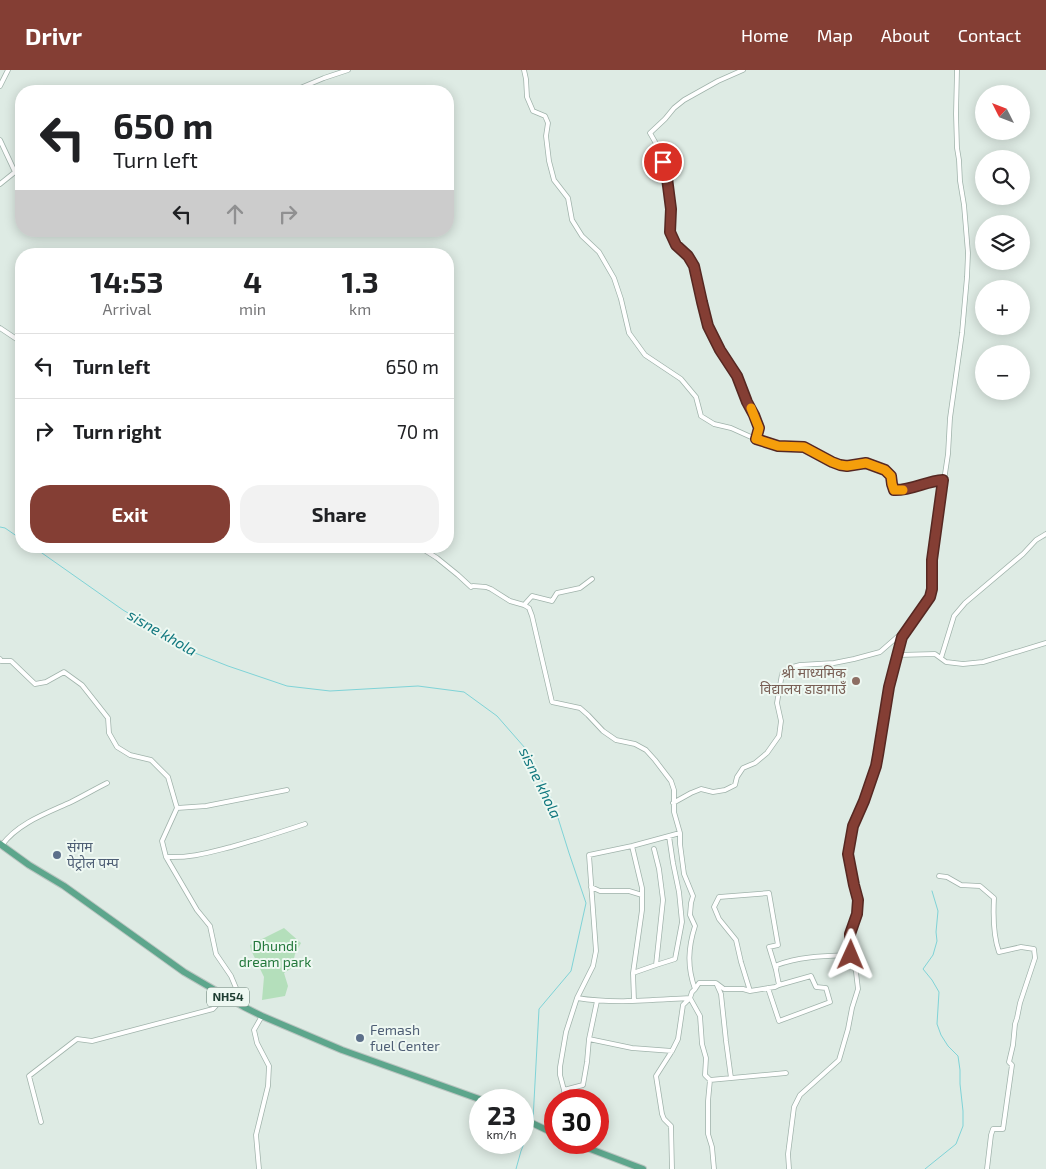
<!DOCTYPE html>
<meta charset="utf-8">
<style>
:root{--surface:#fff;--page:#f2f2f2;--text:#202124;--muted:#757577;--line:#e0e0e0;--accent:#843e34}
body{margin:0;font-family:"Exo 2","Noto Sans Devanagari",sans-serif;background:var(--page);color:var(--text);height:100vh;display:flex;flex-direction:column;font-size:19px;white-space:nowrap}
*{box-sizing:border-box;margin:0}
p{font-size:16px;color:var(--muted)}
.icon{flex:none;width:28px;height:28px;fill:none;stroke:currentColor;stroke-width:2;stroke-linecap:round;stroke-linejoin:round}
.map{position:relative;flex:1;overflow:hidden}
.details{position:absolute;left:15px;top:178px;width:439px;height:305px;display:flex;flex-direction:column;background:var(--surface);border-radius:20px;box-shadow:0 2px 12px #0003}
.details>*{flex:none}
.hud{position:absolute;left:15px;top:15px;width:439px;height:152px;border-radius:20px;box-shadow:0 2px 12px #0003;background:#fff;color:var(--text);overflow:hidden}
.needle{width:32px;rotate:312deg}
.fabs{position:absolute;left:975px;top:15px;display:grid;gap:10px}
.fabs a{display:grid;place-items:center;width:55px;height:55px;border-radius:50%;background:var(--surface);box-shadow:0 2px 12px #0003;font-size:25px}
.speed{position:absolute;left:469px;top:1019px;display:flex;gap:10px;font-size:25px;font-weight:700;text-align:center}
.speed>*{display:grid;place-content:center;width:65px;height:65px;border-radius:50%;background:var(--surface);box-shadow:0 2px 12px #0003;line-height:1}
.speed small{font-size:12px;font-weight:400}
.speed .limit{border:8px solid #d22;background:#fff;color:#111}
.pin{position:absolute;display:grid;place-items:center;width:42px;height:42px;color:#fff;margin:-21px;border:2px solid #fff;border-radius:50%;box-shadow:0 1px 5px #0007}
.me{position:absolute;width:55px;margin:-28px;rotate:1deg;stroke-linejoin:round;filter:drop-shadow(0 0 4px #0008)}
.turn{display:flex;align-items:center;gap:18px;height:105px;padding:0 15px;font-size:22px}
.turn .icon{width:65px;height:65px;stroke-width:2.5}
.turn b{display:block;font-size:35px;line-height:42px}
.lanes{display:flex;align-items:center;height:48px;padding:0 15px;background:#0003;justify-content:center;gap:25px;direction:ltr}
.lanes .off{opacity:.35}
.eta{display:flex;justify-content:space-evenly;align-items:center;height:85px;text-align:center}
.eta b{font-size:30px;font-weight:700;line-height:35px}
.cta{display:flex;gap:10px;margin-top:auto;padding:10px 15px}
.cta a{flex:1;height:58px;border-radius:20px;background:var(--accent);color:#fff;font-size:20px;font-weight:700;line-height:58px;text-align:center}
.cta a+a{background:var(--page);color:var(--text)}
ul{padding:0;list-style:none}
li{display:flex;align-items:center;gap:15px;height:65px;padding:0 15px;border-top:1px solid var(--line)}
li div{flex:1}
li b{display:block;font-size:19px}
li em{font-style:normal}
header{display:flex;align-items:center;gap:30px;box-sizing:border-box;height:70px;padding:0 25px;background:var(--accent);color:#fff}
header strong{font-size:24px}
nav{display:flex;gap:28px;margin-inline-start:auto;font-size:18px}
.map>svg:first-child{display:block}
.green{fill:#b4dfbb}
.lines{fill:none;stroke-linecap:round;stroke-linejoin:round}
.stream{stroke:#7fd3d7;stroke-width:1}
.minor-casing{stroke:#a0b3ab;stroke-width:5.5}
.primary-casing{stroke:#bbc5c1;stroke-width:8}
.minor{stroke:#fff;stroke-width:4}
.primary{stroke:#5da68c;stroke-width:6}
.route-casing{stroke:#562822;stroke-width:12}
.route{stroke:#843e34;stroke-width:9}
.slow{stroke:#f59e0b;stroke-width:9}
.education-dot{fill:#8d6e63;stroke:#eef8f2;stroke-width:2}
.service-dot{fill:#5c6f8a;stroke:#eef8f2;stroke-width:2}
.labels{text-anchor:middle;stroke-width:4;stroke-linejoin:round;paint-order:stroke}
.shield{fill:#eef8f2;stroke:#5c756b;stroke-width:1}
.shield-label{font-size:12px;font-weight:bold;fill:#1d3d31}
.education-label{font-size:14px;fill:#785e54;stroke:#eef8f2;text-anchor:end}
.service-label{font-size:14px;fill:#4e5e75;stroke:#eef8f2;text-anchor:start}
.park-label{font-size:14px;fill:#23783b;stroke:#eef8f2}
.water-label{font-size:15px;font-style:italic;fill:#12787f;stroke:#eef8f2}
</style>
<header>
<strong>Drivr</strong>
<nav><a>Home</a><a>Map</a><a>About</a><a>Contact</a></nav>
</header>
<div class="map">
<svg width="1046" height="1099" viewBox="0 0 1046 1099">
<rect width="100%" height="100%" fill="#deebe4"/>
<!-- green -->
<path class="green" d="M284 858 301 873 295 884 292 898 284 903 288 916 285 926 262 930 264 907 251 880 250 875Z"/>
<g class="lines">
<!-- stream -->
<path class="stream" d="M0 457 5 458 21 469
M32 476 123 540 195 583 228 596 287 616 330 621 418 616 464 622 497 646 525 678 553 732 569 783 586 833 571 901 539 939 533 1050
M516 1099 521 1081 531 1056
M925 1099 956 1074 963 1056V1041L960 1014V1000L958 986 948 976 941 965 937 954 939 922 932 910 923 899 933 885 937 871 936 862 938 841 932 821"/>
<!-- minor casing -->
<g class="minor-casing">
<path id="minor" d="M524 0 526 9 527 27 533 41 545 46 548 53 546 66 549 91 554 110 568 128 572 150 582 166 599 182 614 208 621 229 629 263 645 285 681 309 696 327 701 346 714 354 731 358 751 367 778 376 804 377 832 393 840 395 847 397 866 393 885 400 891 406 892 414 894 420C911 421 926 410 943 410
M743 0 718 11 684 30 674 38 665 49 650 63 658 77 667 108 671 139 670 162 676 175 688 186 694 196 702 232 708 256 720 280 737 306 747 331 754 345 759 358 757 369
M0 16 8 0
M293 21 324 8 348 0
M0 70 15 102
M0 114 15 102 21 99
M0 258 21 272
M418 476 437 488 458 505 471 517 473 516 486 517 491 519 510 531 524 535 529 538 532 546 552 632 580 638 588 645 603 661 616 670 635 674 646 680 655 690 671 711 674 720V742L680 763V774L684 804 693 826 691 833 690 845 695 856C688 878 687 897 695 919L692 922 690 928 700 946 702 974 706 988 705 1005 710 1010 708 1031V1064L712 1077 714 1099
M524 535 532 526 552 531 557 523 580 518 592 509
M898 585 935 584 946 592 963 594 983 592 1046 573
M941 588 954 546 965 533 1023 484 1036 470 1046 464
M0 589 1 591H11L35 614 46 612 64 602 82 615 108 648 109 663 117 677 130 685 151 690 168 707 177 738 162 771 166 787 197 840 210 856 216 884 231 906 244 937
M673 733 691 723 701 719 713 722 725 720 735 715 737 707 743 698 755 693 767 683 779 666 781 651 777 633 782 604 789 598 800 595 834 593 854 589 880 582 904 561
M177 738 206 736 287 720
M2 775C18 753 47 743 71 732 83 726 95 719 107 713
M632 776 642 818V840L633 903 634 931
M166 787C191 788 207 783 231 777 256 770 281 762 305 754
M939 806 947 807 961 815 980 816 994 828C993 846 993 865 999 882L1021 877 1034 879 1035 888 1020 933 1017 948 1015 954 1013 975 1009 992 1012 995 1003 1059H993L991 1065 987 1099
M591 817 600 821H629L642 825
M656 895 675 889 682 852 679 822 673 793 669 766
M633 903 656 895 663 830 659 799 654 779
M717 915 721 924 726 971 731 1008
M768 918 779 951 830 932 826 918 816 917 811 906 779 915
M695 919 699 913H716L724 919H743L750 921 775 917 779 915 776 900 777 895C800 886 826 886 851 885
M750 921 741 892 736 870 719 849 714 837 719 827 769 823 778 875 769 877 776 900
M577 928C614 934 652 930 690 928
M589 969 632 978 672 981
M710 1010 786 1003
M564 1020 583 1015 587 992 589 969 597 931
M565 1030 564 1020 560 1005V997L566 962 577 928 593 896 596 881 589 785 632 776 680 763
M41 1052 29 1006 77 969 92 971 213 939 225 926
M259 1099 256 1065 268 1016 269 996 257 973 254 960 262 946
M672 1099 671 1056 664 1049 662 1044 656 1006 672 981 678 969 683 935 690 928
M789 1099 788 1084 794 1037 800 1025 839 990 848 959 852 938 858 919 856 902 851 885 850 876V864L857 844 859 830 854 815 848 784 853 756 864 731 872 708 878 685 889 617 902 567 930 527 932 519V490L948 384 950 348 962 263 967 207 968 183 964 135 960 111 959 90 957 78 956 44 957 0"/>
</g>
<!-- primary casing -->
<g class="primary-casing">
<path id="primary" d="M0 774 29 795 64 816 184 902 244 937 262 946 342 980 482 1030
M522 1050 532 1053 555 1064
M572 1072 643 1099"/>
</g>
<!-- minor -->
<use href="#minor" class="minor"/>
<!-- primary -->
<use href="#primary" class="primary"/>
</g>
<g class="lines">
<!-- route casing -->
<g class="route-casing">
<path id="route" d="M663 92 667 108 671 139 670 162 676 175 688 186 694 196 702 232 708 256 720 280 737 306 747 332 754 345 759 358 756 369 778 376 804 377 832 392 840 395 847 396 866 393 885 400 891 406 892 414 894 420C911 421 926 411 943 410L932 490V519L930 527 902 567 889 617 878 685 876 696 864 731 853 756 848 784 854 815 858 830 857 844 850 864 851 885"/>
</g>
<!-- route -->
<use href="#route" class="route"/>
<!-- slow -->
<path class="slow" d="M751 338 759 358 756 369 778 376 804 377 832 392 840 395 847 396 866 393 885 400 891 406 892 414 894 420H903"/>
</g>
<!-- markers -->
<circle class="education-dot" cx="856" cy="611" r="5"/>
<g class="service-dot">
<circle cx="57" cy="785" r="5"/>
<circle cx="360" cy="968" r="5"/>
</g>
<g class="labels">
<!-- shield labels -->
<rect class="shield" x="207" y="917.5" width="42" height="19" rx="4"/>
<g class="shield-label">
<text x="228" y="931">NH54</text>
</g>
<!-- education labels -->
<g class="education-label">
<text x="846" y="608">श्री माध्यमिक<tspan x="846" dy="16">विद्यालय डाडागाउँ</tspan></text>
</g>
<!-- service labels -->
<g class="service-label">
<text x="67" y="782">संगम<tspan x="67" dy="16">पेट्रोल पम्प</tspan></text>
<text x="370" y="965">Femash<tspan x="370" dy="16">fuel Center</tspan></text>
</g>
<!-- park labels -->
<g class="park-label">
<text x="275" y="881">Dhundi<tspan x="275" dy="16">dream park</tspan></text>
</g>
<!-- water labels -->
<g class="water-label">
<text transform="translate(162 563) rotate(30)" y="5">sisne khola</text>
<text transform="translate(540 713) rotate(64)" y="5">sisne khola</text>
</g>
</g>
</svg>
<div class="fabs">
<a><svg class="needle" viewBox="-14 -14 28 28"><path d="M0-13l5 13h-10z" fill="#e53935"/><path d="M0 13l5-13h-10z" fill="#757577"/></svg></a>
<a><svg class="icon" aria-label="search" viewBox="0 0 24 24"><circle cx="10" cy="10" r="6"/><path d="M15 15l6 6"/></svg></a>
<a><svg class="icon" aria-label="layers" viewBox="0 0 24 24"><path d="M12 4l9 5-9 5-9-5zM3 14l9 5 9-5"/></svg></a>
<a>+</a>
<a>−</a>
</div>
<div class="speed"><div>23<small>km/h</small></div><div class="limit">30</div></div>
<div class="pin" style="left:663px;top:92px;background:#d93025"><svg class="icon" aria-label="arrive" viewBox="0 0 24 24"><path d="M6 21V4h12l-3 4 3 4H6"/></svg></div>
<svg class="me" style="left:851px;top:885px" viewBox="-20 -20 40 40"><path d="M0-17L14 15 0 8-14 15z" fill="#843e34" stroke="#fff" stroke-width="4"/></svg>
<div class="hud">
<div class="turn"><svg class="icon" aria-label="left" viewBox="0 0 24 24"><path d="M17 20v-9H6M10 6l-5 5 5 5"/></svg><div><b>650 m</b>Turn left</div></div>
<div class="lanes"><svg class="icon" aria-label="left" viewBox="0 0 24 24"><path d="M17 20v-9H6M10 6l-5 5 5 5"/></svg><svg class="icon off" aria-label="ahead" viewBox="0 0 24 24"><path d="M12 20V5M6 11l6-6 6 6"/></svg><svg class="icon off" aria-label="right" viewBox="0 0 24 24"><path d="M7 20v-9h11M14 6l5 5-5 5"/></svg></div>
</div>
<section class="details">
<div class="eta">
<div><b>14:53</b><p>Arrival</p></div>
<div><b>4</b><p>min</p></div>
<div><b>1.3</b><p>km</p></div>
</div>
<ul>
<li><svg class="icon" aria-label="left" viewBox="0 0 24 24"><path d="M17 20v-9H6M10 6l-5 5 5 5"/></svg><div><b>Turn left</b></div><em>650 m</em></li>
<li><svg class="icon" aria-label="right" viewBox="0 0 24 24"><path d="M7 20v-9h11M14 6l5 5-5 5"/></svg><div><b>Turn right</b></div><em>70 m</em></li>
</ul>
<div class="cta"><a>Exit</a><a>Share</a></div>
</section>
</div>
